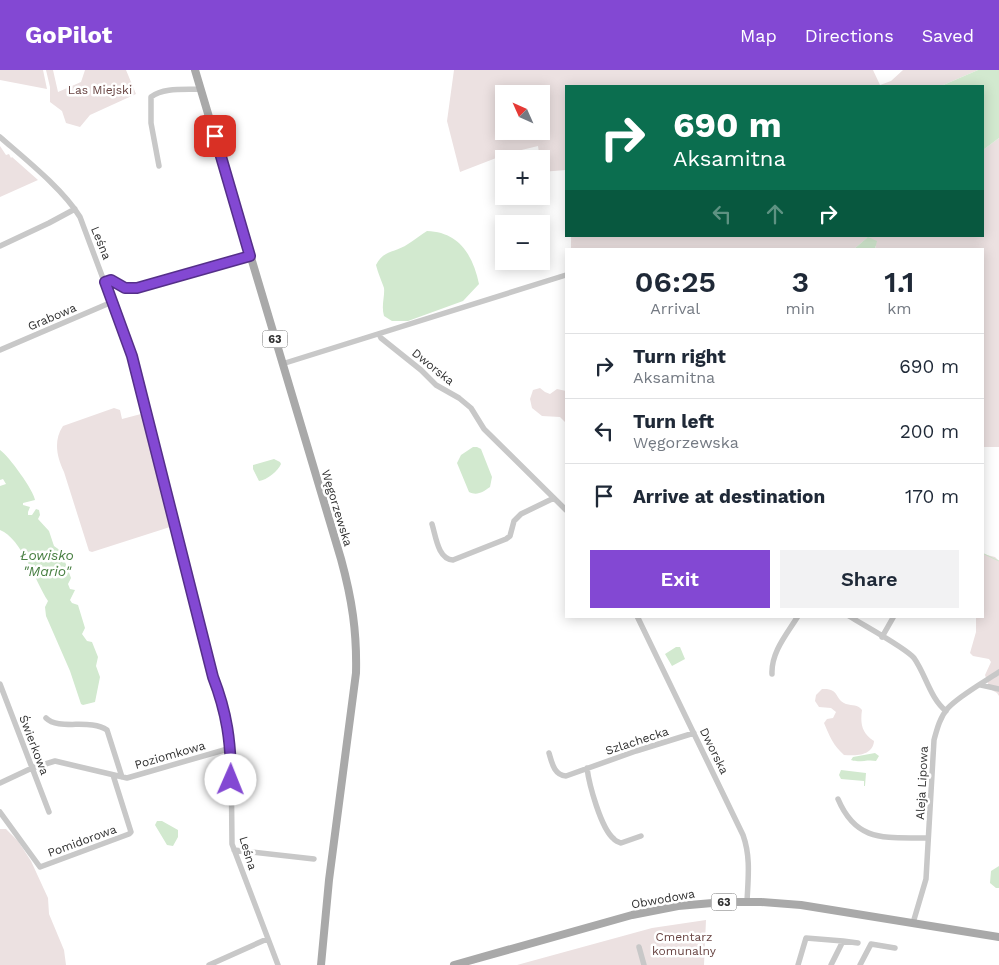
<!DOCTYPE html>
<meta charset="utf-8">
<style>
:root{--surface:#fff;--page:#f2f2f3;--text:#1f2937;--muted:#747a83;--line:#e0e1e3;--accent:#8348d3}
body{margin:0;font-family:"Work Sans",sans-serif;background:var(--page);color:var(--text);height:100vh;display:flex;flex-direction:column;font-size:19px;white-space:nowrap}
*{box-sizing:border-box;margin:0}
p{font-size:16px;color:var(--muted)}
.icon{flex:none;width:28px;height:28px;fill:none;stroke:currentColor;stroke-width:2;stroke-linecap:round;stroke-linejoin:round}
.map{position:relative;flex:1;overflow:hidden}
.drawer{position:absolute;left:565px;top:178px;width:419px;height:370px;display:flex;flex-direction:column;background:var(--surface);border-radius:0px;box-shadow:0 2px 12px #0003}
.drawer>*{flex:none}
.hud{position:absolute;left:565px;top:15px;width:419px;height:152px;border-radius:0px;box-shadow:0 2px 12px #0003;background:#0b6e4f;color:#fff;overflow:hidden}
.needle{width:32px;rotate:315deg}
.fabs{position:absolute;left:495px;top:15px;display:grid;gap:10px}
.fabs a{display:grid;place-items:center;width:55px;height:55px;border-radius:0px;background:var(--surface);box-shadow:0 2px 12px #0003;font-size:25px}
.pin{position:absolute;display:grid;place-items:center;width:42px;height:42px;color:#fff;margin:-21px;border-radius:10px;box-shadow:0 2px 8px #0006}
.me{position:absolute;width:55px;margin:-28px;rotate:1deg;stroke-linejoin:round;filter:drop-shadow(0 0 4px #0008)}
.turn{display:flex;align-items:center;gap:18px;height:105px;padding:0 25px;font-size:22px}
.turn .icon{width:65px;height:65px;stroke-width:2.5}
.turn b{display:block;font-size:35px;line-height:42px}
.lanes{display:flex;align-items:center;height:48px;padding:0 25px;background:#0003;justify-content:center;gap:25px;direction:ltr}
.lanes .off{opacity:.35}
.eta{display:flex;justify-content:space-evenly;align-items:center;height:85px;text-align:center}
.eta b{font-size:30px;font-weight:600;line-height:35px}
.action{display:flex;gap:10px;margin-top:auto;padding:10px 25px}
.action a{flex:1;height:58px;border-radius:0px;background:var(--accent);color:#fff;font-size:20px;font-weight:600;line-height:58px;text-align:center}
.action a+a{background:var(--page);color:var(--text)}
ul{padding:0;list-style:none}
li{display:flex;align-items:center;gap:15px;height:65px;padding:0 25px;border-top:1px solid var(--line)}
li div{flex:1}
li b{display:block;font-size:19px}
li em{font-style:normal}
header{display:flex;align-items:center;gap:30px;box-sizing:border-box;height:70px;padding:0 25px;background:var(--accent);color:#fff}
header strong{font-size:24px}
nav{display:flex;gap:28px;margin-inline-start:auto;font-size:18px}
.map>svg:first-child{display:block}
.green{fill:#ece1e1;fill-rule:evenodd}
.water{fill:#d2e9cf}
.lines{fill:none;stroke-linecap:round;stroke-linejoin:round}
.stream{stroke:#d2e9cf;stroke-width:1}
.minor{stroke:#c8c8c8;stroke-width:5.5}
.major{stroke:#a9a9a9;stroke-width:8}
.route-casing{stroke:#552f89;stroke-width:12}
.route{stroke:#8348d3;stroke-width:9}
.labels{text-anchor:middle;stroke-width:5;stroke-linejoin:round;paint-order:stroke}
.shield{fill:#fff;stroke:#6f6f6f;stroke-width:1}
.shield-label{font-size:11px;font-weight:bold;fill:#313131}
.park-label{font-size:12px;fill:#684442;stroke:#fff}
.street-label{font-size:12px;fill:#313131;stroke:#fff}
.water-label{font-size:14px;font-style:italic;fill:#487f42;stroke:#fff}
</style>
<header>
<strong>GoPilot</strong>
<nav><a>Map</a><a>Directions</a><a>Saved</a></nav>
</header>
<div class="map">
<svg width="999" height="895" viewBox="0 0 999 895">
<rect width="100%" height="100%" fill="#fff"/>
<!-- green -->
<path class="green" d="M0 0H43L47 19 0 10Z
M46 0H53L58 22 81 12 85 0H126L136 24 90 45 80 57 66 53 62 41 50 32V17Z
M454 0H873L880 15 891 11 903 0H978L941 16H566V100L541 102V89H540L538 76 509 83 460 102 447 51ZM504 24H541V61H504Z
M999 68V377H983L982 179H875L876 176 867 168 854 179H571V166H982L983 80Z
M0 76 6 85 9 84 11 88 12 87 38 110 0 127Z
M540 318 545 322 550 324 557 319 566 321V353L560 347 542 346 532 338 530 329 533 320Z
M114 338 120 340 122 349 141 344 170 457 92 482 89 481 64 402C57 387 53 371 63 356Z
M983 484 995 487 999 491V626L997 623 990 619 985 605 991 592 989 589 973 586 970 583 976 562V546H982Z
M822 619C840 618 834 629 846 634 853 636 857 634 862 640 860 654 862 663 874 671 873 686 855 686 844 685 833 675 830 667 824 653L827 649 833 648 836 642 831 638 819 637 815 631 816 625Z
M0 759H6L18 771 31 791 48 828 49 844 64 880 66 895H0Z
M706 850 704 895H517L652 858Z"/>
<!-- water -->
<path class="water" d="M978 0H999V68L983 80 982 16H941Z
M427 161C459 162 473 185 479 214L463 231 408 251H392L384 246C381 236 385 226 384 218 382 212 378 203 376 195 383 180 395 183 408 174 415 170 420 165 427 161Z
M868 167 877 171 875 179H854Z
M473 377H477L481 379 492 407 490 417C483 422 477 426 469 422L457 393 461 385Z
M0 380C9 386 34 421 35 430L23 433V435L30 437 28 442V445H32L36 439 39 440 40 445 38 449 49 461 54 476 61 481 71 508 68 514 70 519 75 520 70 530 72 533 78 535 85 558 82 564 87 571 92 572 98 587 96 596 100 607 95 632 83 635 81 634 70 601 46 546 45 537 48 531C35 511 22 469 0 460V416L6 414 3 409 0 410Z
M274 389 280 392 281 394C278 401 267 410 259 411L253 399V395Z
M676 577H680L685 589 672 596 665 584Z
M875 683 879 686 876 691C868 689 858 693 851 690L853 687Z
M841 700 866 703 865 716H864V711L841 709 839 705Z
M157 751H162L178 760V767L173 776 167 775 155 755Z
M999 796V818H996L990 813 991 801Z"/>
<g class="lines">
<!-- stream -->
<path class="stream" d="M982 483 999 491"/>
<!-- minor -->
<path class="minor" d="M0 67C24 88 63 119 80 147L132 286 213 607 225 642 231 678 232 774 278 895
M159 96 151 53V27C164 17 186 20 201 19
M0 176 49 153 75 139
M105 212 111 210 125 218H137L250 186
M379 264 381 268 421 300 436 315 459 328 471 338 484 359 566 440
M0 280 112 232
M282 294 566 205
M432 454C436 467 438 489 453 490L506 469 510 466 514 451 521 444 554 428
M637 546 743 765C751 787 748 809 747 832
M849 546C863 555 906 578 914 588 926 605 930 628 946 641
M882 567 894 546
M772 604C771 582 787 564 798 546
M0 614 49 742
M981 615 999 619
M46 648C59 661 90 648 107 660L122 707
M549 683C552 693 554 705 566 706L636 681 694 663
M587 698C589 714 601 759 614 769 615 771 619 772 621 773L641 766
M0 713 32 698 55 691 127 708 231 678
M838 729C857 774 887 767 928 768
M0 742 40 797 129 764 131 762 113 705
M234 780 314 789
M913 853 926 809 934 670C937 659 940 647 948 638 959 626 984 612 999 602
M639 877 644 895
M209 895 267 869
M798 895 806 868 843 871
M831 895 843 871 858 873
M860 895 871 874 895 878"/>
<!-- major -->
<path class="major" d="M195 0 341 489C352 529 357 562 356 603L329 810 321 895
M454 895 632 845 678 836 724 832H761L801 835 999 867"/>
</g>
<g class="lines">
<!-- route casing -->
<g class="route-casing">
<path id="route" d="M215 66 250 186 137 218H125L111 210 105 212 132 286 213 607C227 643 231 672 231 710"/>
</g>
<!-- route -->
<use href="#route" class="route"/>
</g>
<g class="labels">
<!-- shield labels -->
<g class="shield">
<rect x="262.5" y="260.5" width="25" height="17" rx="4"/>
<rect x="711.5" y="823.5" width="25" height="17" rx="4"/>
</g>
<g class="shield-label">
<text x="275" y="273">63</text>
<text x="724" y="836">63</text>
</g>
<!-- park labels -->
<g class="park-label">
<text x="100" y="24">Las Miejski</text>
<text x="684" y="871">Cmentarz<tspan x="684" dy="14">komunalny</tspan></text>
</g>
<!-- street labels -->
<g class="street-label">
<text transform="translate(101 173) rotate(68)" y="4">Leśna</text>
<text transform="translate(52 247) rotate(-23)" y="4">Grabowa</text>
<text transform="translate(433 297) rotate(39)" y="4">Dworska</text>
<text transform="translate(337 438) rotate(73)" y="4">Węgorzewska</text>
<text transform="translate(637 671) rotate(-18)" y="4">Szlachecka</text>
<text transform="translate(34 675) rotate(69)" y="4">Świerkowa</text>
<text transform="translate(714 681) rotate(64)" y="4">Dworska</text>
<text transform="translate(170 685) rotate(-16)" y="4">Poziomkowa</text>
<text transform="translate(922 713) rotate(-87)" y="4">Aleja Lipowa</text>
<text transform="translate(82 771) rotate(-20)" y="4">Pomidorowa</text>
<text transform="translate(248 783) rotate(73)" y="4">Leśna</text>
<text transform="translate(663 829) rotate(-10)" y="4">Obwodowa</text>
</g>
<!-- water labels -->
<g class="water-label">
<text x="47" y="490">Łowisko<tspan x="47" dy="16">"Mario"</tspan></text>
</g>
</g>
</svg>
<div class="fabs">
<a><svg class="needle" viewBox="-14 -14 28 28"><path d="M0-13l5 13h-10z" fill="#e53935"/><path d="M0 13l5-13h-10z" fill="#747a83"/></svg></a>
<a>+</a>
<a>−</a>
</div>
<div class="pin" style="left:215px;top:66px;background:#d93025"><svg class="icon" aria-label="arrive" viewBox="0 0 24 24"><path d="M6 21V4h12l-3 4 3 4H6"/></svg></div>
<svg class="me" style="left:231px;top:710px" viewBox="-20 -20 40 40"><circle r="19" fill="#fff"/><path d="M0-13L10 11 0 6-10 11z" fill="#8348d3"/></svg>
<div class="hud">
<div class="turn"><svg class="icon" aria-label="right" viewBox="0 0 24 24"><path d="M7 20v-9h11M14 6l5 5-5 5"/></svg><div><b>690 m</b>Aksamitna</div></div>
<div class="lanes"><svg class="icon off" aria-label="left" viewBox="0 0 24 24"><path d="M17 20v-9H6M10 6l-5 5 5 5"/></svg><svg class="icon off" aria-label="ahead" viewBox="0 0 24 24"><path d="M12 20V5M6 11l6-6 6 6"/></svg><svg class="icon" aria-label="right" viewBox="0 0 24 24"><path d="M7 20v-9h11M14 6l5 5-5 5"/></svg></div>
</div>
<section class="drawer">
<div class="eta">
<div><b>06:25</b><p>Arrival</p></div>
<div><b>3</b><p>min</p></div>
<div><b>1.1</b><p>km</p></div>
</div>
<ul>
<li><svg class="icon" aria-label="right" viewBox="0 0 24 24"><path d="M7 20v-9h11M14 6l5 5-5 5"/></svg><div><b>Turn right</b><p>Aksamitna</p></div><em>690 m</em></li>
<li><svg class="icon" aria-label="left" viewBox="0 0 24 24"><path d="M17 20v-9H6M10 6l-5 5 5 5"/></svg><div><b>Turn left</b><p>Węgorzewska</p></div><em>200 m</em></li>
<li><svg class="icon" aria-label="arrive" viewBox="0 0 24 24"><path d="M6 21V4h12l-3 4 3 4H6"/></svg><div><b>Arrive at destination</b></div><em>170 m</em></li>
</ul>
<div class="action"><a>Exit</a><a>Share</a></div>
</section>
</div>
